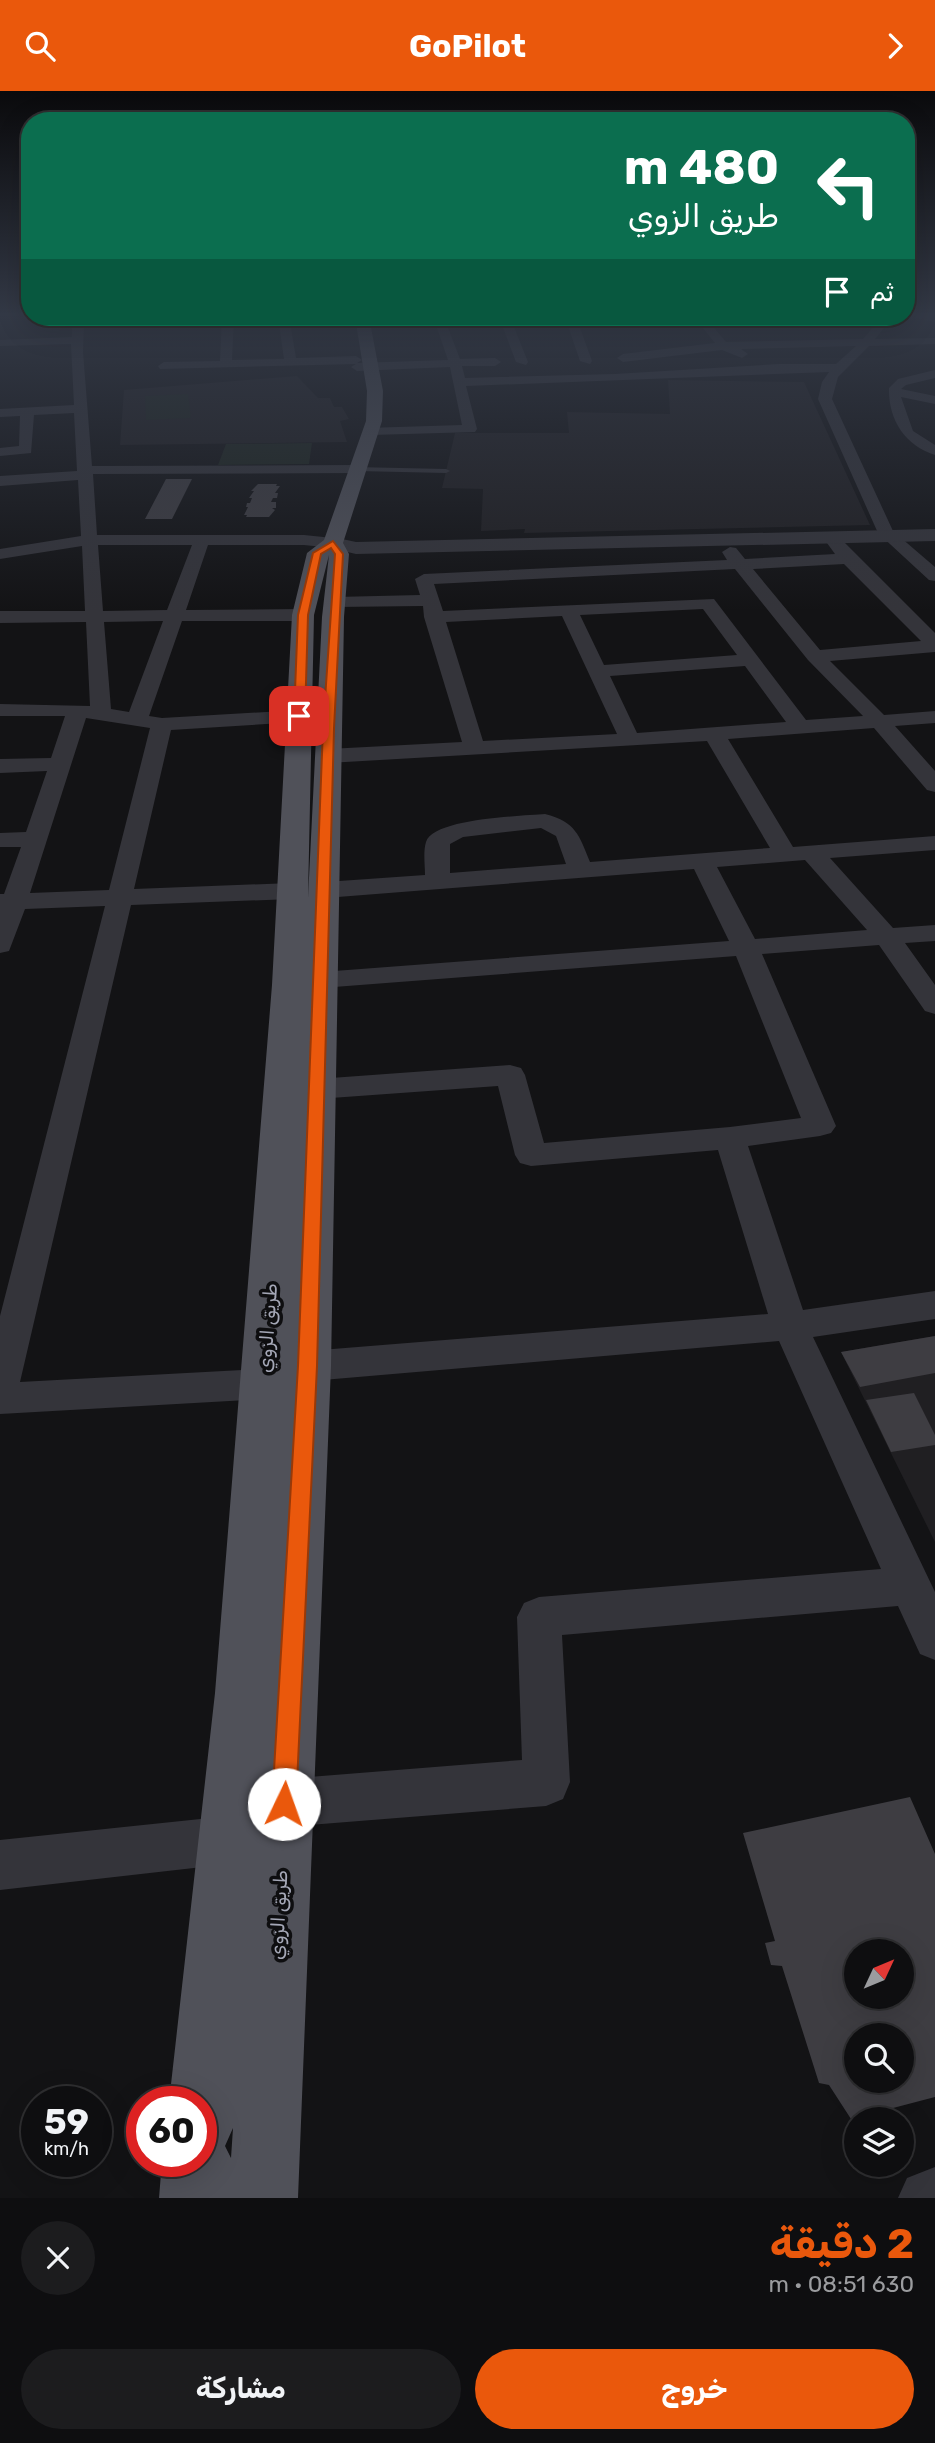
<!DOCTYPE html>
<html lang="ar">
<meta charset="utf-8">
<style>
:root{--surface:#0e0e10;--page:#1c1c1e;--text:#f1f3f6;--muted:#9b9c9f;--line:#2e2e30;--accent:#ea580c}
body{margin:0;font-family:Rubik,"Noto Sans Arabic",sans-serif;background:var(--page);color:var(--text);direction:rtl;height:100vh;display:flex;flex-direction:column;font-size:26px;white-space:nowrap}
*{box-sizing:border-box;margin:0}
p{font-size:23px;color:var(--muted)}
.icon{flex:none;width:38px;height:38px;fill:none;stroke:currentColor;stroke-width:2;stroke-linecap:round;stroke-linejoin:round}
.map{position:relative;height:2107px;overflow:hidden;direction:ltr}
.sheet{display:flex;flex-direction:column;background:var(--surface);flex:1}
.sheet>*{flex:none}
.banner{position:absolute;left:21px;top:21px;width:894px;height:214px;border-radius:28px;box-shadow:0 7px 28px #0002,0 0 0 2px var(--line);direction:rtl;background:#0b6e4f;color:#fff;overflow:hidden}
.needle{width:46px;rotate:46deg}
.tools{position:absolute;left:844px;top:1848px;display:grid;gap:14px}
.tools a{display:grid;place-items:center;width:70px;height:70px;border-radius:50%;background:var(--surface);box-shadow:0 7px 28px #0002,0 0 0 2px var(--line);font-size:35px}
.speed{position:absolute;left:21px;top:1995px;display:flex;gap:14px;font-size:35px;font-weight:700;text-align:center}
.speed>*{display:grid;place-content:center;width:91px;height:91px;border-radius:50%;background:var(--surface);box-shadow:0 7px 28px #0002,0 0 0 2px var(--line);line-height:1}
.speed small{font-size:18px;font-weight:400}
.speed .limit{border:10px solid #d22;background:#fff;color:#111}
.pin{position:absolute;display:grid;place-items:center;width:60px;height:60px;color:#fff;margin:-30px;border-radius:14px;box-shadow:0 4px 10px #0006}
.me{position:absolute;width:77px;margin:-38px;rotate:3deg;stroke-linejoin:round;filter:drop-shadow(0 0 5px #0008)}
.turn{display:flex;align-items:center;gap:24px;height:147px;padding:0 21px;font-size:32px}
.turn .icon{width:91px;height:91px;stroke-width:2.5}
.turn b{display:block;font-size:49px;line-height:60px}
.then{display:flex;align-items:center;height:66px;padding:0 21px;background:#0003;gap:14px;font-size:26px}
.round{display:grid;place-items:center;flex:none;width:74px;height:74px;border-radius:37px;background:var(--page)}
.overview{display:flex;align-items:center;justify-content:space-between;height:119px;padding:0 21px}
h1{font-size:42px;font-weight:700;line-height:52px;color:var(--accent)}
.primary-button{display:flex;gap:14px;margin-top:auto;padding:14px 21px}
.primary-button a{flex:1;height:80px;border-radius:42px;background:var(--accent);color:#fff;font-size:28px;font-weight:700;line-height:80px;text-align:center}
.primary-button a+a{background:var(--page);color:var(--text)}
header{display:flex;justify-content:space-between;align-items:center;height:91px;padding:0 21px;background:var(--accent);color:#fff;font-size:32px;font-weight:700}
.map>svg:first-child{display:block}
.built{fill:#201f22}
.green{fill:#1d251f}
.building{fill:#3e3d42;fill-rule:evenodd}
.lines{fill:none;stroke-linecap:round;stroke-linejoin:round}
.service{fill:#34343a;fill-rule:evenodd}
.minor{fill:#34343a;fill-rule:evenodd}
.tertiary{fill:#34343a;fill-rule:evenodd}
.primary{fill:#505159;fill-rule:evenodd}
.route{fill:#ea580c;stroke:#983908;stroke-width:2}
.labels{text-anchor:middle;stroke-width:7;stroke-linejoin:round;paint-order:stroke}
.street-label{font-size:19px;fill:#a4a7b6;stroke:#0e0e10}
</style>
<header><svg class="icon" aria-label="forward" viewBox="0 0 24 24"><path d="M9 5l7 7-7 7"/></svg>GoPilot<svg class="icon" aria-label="search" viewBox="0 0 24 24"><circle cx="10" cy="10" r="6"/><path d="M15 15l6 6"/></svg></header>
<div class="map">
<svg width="935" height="2107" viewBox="0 0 935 2107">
<rect width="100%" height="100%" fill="#131315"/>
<!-- built -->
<path class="built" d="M297 285 318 307H330L334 316H342L349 328 340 330 347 351 120 354 124 299Z
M668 289 804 291 870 434 524 442 525 438 481 440 483 398 442 397 455 342H569L567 321 670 323Z
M935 1245V1451L841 1261Z"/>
<!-- green -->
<path class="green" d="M188 303 191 327 146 329 145 305Z
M312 352 309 373 218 374 226 353Z"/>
<!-- building -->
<path class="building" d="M166 388H192L172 428H145Z
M258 393H277L276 395H280L275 402H278L277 407H273L271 411H276V417H272L275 419 269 426H246L247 424H244L248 416H246L247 412H250L252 407H249L254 400H251Z
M935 1245V1282L860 1296 841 1261Z
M914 1302 935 1344V1354L891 1361 866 1309Z
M910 1706 935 1763V2006L851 2028 829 1994 819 1992 782 1875 771 1874 765 1852 775 1850 743 1742ZM856 1860H901V1906H856ZM856 1944H901V1990H856Z"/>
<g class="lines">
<!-- service -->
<path class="service" d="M354 376 446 378 450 380 446 382 357 380Z"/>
<!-- minor -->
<path class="minor" d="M915 225H935V231L916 227Z
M72 226H84L83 261 92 375 357 374 364 378 357 382 93 383 97 444H304L333 447 341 452 333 457 304 454H208L186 519 303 518 312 524 303 530H182L149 625 162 627 299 619 306 621 309 625 306 629 299 631 171 639 134 798 292 792 301 795 305 800 301 805 292 808 131 814 20 1291 261 1278 308 1260 768 1223 718 1059 531 1075 520 1072 515 1064 498 995 317 1008 306 1005 302 998 306 991 317 988 510 974 521 977 525 984 544 1052 730 1036 801 1027 736 865 321 897 311 895 307 889 311 883 321 881 729 850 694 778 325 807 316 804 312 799 316 794 325 791 425 784C425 774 423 761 426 751 433 727 523 725 545 723 576 731 579 744 590 771L770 757 707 650 328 672 320 670 317 665 320 660 328 658 462 651 424 526 423 515 335 516 326 511 335 506 420 504 415 488 424 483 727 469 722 461 730 456 736 457 745 468 835 463 827 452 829 448H841L935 542V561L830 570 884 624 935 620V632L895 635 935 680V701L927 699 874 637 728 648 793 756 935 745V759L830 767 893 837 935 834V850L905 852 935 894V923L925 920 879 854 762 863 836 1035 831 1042 820 1045 748 1055 803 1219 935 1200V1228L813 1246 935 1501V1569L920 1563 898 1515 562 1544 570 1691 563 1708 546 1715 284 1736 267 1729 260 1712 267 1695 284 1688 522 1669 517 1526 524 1512 539 1506 881 1478 779 1250 311 1290 263 1308 0 1323V1225L105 815 25 818 9 860 0 862V803H4L21 756H0V742L26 741 47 680 0 682V668L51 667 65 625H0V613L90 615 86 531 0 532V520H85L82 455 0 468V458L81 445 78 389 0 395V385L77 380 74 322 34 324 31 362 0 365V357L19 355 20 325 0 326V318L74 314 71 253 0 255V249L72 246ZM98 454H192L167 519 103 520ZM844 473 921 550 820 559 753 478ZM735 478 808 569 863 625 806 629 714 508 443 520 434 493ZM703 518 737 564 604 574 580 524ZM562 525 617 643 483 650 446 531ZM163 530 129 621 111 618 104 531ZM745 575 786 631 637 642 610 585ZM86 627 150 637 109 799 30 802ZM541 737 556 745 566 773 450 782V753L463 746ZM805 769 867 839 755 848 717 776Z
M222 226H234L232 269 284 268 278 226H289L296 267 356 265 362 269 357 272 448 269 435 231 445 229 460 268 495 267 501 271 495 275H462L465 287 615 283 779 273H836L856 255 741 258 748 263 742 267 722 259 623 271 617 267 623 263 715 252 694 226H705L726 251 863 248 882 226H893L875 248 935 247V253L869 255 838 286 832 308 893 440 935 476V490L929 489 878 442 818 308 822 291 829 281 466 295 477 338 475 341 371 344 364 340 366 337 462 334 450 276 357 280 351 276 356 273 160 278 158 275 164 271 220 270Z
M499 226H510L528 271 526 274 516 271Z
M565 226H576L592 270 590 273 580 270Z
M935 279V287L906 294 901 298 935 305V313L901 306 913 340 935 354V364C905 355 888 328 889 297L898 288Z
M229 1725 246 1732 253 1749 246 1766 229 1773 0 1799V1749Z
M935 2076V2107H898L907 2087Z"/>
<!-- tertiary -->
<path class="tertiary" d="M935 438V450L356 463 326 456 323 452 326 448 333 446 356 451Z"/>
<!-- primary -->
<path class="primary" d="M355 226H369L383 300 382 330 343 452 349 463 344 526 331 1275 298 2107H159L162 2070H201V2011H169L215 1602 272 894 292 524 307 462 324 449 366 330 367 300ZM329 464 322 526 308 807 314 524ZM233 2037 231 2067 225 2055Z"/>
</g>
<!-- sky -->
<linearGradient id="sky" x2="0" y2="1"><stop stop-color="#0a0a0c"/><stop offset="0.43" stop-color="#333946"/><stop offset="1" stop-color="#333946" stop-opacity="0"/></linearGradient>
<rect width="935" height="520" fill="url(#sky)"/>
<!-- route -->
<path class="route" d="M333 450 343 463 334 637 317 1275 296 1713 292 1721 284 1725 275 1721 272 1713 298 1275 323 637 335 463 331 457 321 463 308 524 305 625 299 629 294 625 298 524 313 462Z"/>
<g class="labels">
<!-- street labels -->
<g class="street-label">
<text transform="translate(267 1237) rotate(-86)" y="7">طريق الزوي</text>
<text transform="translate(278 1824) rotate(-87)" y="7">طريق الزوي</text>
</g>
</g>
</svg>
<div class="tools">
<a><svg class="needle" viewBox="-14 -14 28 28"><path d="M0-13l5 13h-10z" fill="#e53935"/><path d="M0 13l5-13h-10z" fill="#9b9c9f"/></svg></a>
<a><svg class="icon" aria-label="search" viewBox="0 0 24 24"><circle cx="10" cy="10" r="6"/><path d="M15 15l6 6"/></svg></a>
<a><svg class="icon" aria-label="layers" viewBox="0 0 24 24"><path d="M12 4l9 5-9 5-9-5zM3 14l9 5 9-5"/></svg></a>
</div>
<div class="speed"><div>59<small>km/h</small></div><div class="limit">60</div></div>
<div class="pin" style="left:299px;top:625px;background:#d93025"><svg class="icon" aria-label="arrive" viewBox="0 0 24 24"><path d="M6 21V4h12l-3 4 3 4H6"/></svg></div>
<svg class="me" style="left:284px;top:1713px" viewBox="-20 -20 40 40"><circle r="19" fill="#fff"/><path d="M0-13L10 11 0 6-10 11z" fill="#ea580c"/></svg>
<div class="banner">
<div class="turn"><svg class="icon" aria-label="left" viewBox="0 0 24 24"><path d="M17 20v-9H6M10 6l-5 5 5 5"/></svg><div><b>480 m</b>طريق الزوي</div></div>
<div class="then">ثم<svg class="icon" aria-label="arrive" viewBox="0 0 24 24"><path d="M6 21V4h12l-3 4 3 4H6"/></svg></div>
</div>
</div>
<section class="sheet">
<div class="overview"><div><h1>2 دقيقة</h1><p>630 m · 08:51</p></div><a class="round"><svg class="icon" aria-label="close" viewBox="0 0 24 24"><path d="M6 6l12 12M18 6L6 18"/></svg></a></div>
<div class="primary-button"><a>خروج</a><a>مشاركة</a></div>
</section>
